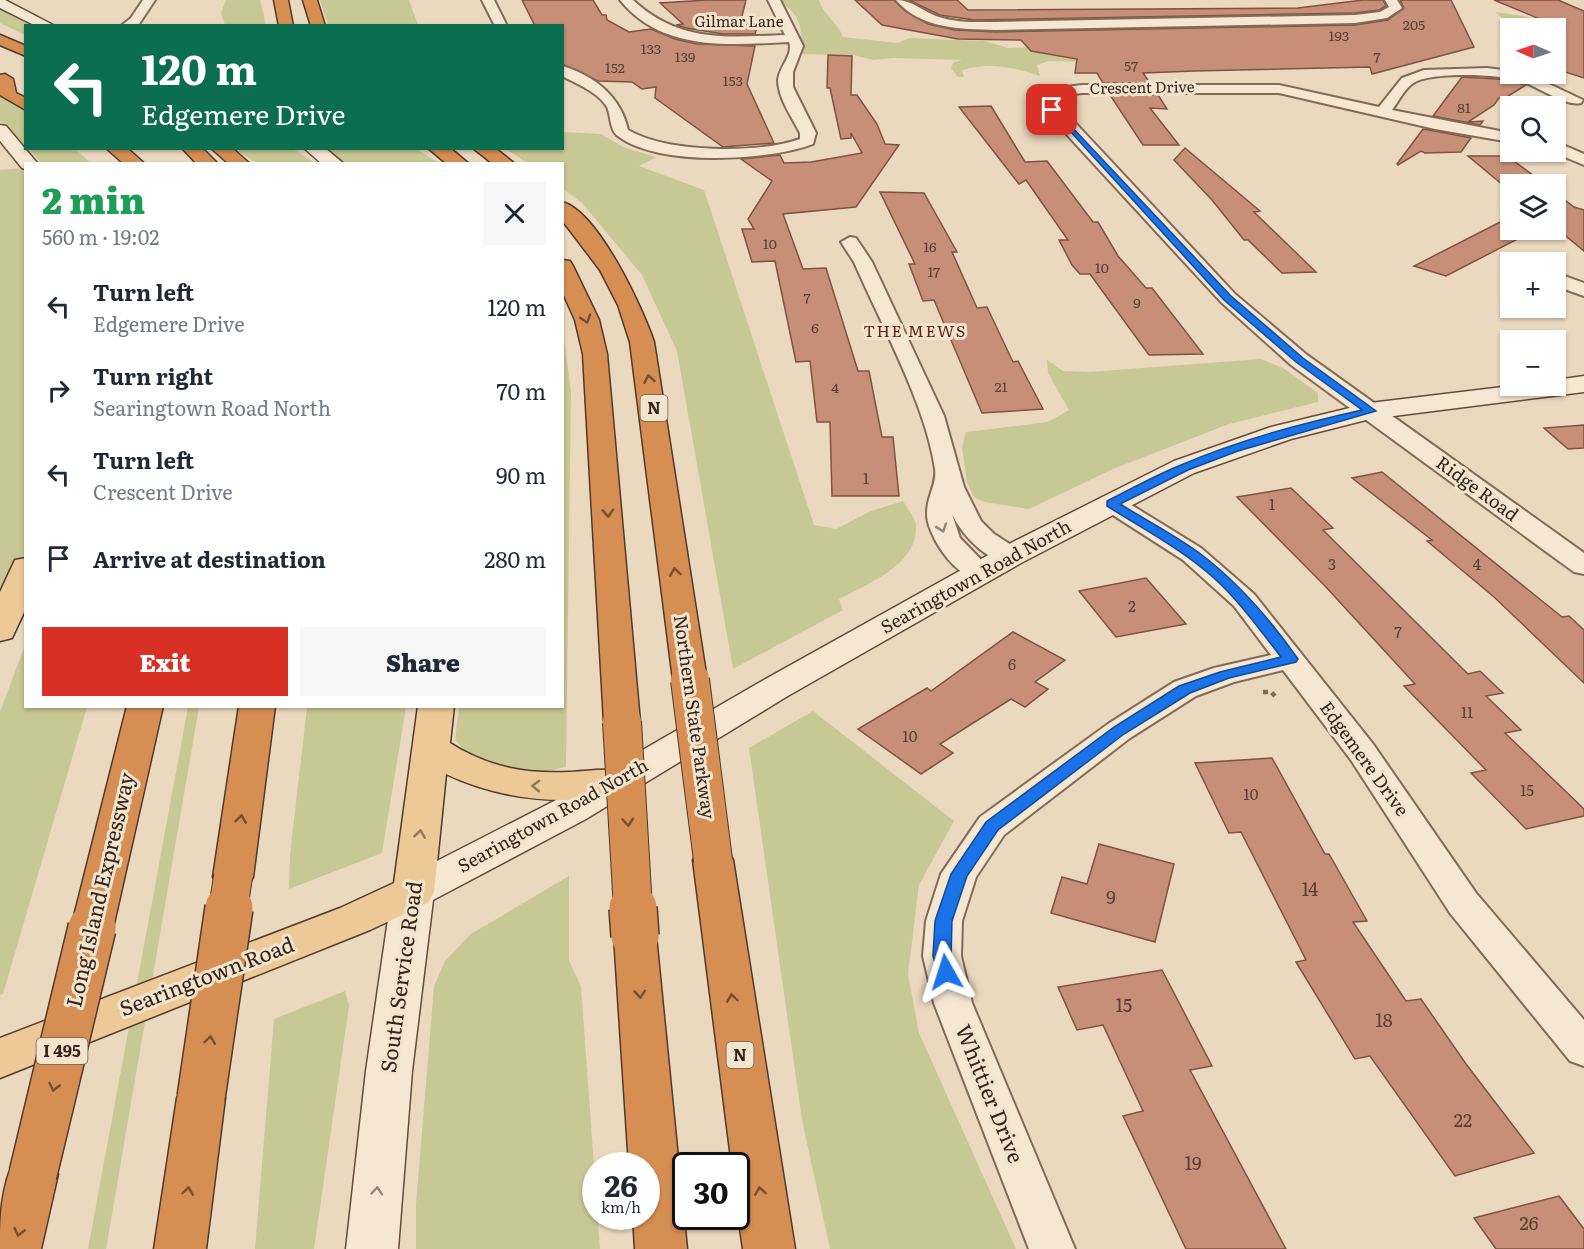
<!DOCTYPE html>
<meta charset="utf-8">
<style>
:root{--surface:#fff;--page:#f6f6f7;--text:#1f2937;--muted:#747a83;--accent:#d93025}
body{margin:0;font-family:Literata,serif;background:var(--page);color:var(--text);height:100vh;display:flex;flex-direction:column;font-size:22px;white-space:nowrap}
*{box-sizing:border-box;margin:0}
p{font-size:20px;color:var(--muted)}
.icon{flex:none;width:33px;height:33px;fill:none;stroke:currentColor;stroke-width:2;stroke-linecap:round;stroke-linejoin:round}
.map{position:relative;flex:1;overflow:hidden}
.details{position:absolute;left:24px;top:162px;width:540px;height:546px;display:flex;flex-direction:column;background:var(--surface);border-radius:0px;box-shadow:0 2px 4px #0004}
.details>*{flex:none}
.top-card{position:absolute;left:24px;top:24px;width:540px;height:126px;border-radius:0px;box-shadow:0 2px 4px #0004;background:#0b6e4f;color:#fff;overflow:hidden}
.needle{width:39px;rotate:272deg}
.controls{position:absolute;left:1500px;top:18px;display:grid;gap:12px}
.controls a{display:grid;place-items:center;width:66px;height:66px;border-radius:0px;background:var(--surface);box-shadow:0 2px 4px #0004;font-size:30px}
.speed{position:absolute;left:582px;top:1152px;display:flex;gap:12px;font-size:30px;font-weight:700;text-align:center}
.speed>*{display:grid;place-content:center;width:78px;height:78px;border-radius:50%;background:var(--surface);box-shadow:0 2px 4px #0004;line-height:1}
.speed small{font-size:15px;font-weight:400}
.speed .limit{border:3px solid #111;border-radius:9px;background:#fff;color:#111}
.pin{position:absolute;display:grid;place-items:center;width:51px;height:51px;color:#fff;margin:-26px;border-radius:12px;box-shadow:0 3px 9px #0006}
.me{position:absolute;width:66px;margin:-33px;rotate:354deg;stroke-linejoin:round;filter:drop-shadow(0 0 4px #0008)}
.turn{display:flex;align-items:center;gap:21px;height:126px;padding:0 18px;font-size:27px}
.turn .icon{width:78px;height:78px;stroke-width:2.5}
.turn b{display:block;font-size:42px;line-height:51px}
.round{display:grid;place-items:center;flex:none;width:63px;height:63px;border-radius:0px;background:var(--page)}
.headline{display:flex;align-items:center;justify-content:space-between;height:102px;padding:0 18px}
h1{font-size:36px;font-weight:800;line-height:45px;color:#1e9e55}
.button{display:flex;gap:12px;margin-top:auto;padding:12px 18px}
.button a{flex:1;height:69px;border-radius:0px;background:var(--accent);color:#fff;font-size:24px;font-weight:800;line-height:69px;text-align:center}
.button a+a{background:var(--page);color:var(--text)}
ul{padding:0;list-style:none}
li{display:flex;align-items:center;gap:18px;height:84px;padding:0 18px}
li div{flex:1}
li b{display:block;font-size:22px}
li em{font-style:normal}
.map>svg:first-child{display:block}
.green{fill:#c8c894}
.building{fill:#c78f77;stroke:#805240;stroke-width:1.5}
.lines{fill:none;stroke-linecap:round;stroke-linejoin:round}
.street-casing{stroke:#826a59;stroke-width:4}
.secondary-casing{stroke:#644b3c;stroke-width:3}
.primary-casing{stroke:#50392d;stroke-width:3}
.highway-casing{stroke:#50392d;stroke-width:3}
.path{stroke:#826a59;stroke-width:4.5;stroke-dasharray:5 4;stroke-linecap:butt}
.street{fill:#f6e7d2;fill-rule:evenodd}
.secondary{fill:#f6e7d2;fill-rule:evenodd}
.primary{fill:#edc998;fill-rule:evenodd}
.highway{fill:#d78e53;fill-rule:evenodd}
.highway-bridge-far1-casing{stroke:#50392d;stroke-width:40;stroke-linecap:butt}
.highway-bridge-casing{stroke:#50392d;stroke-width:50;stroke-linecap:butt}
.highway-bridge-far1{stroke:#d78e53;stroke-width:38}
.highway-bridge{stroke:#d78e53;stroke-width:47}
.oneway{stroke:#754f32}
.oneway2{stroke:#948677}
.oneway3{stroke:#90775a}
.route{fill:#1a73e8;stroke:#114b97;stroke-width:1.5}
.labels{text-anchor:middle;stroke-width:6;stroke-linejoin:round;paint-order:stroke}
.far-number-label{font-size:14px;fill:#584033}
.far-street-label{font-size:15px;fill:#33251c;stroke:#f3e4ce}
.number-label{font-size:15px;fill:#584033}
.far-neighbourhood-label{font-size:16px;letter-spacing:1.5px;fill:#5d241e;stroke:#f3e4ce}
.shield{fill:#f3e4ce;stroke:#6d5e51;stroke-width:1.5}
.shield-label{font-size:16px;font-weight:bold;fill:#33251c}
.street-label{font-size:18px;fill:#33251c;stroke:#f3e4ce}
.near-number-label{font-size:18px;fill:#584033}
.near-street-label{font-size:21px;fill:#33251c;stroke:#f3e4ce}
</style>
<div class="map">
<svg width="1584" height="1249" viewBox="0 0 1584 1249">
<rect width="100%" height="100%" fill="#ebd9bf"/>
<!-- green -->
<path class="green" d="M226 0H260L266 25H225L221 13Z
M320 0H409L418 25H328Z
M772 0H819C823 15 838 22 843 37L898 43 909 38 985 41 1008 48 1074 45 1079 62 1049 61 1037 65 1040 76C1013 67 990 62 962 70L964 77H958L951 68 953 63 962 60 893 58 873 60 854 55 797 54 795 42 801 38C802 19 790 4 772 0Z
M0 8 35 25 26 26 25 35 0 23Z
M1495 12 1524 16 1554 28H1515Z
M0 95 25 110V145L0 121Z
M563 132 601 134 623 147 656 157 639 166 704 190 814 525 836 529 871 511 903 501C907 508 916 518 916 526 918 565 867 584 839 599L843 610 733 669 677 351 642 275 582 203 563 189 562 164 527 163 506 149 562 148Z
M29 149H75L91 163H41Z
M234 149H293L315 163H257Z
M318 149H417L439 163H342Z
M26 168 25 565 0 628V170Z
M563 333 571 391 566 767 522 776 475 762 455 740 459 707 562 706Z
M1261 359 1283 368 1318 393V402L1229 424 1113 469 1029 509 984 502 974 497 967 482 962 447 966 432 1048 422 1069 410 1048 373 1047 360 1063 371 1089 372Z
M25 645 26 706 87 707 3 994 0 995V712Z
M188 707H199L106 1249H88Z
M307 707H406L382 853 289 889 290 855Z
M813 711 954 821 919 885 908 974 919 1033 1016 1249H830L802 1120 749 748Z
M569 876V961L581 986 600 1249H416V1204L434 986 445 961 471 934Z
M345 991 349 1006 314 1249H255L274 1019Z"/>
<!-- building -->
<path class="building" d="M522 0H593L602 15H606L607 20 629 32 651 29 675 39 697 44 755 46 747 84 774 143 723 147 655 98 656 87 642 89 632 82 598 81 562 64V26H535Z
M707 0H746L740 24H758L755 34H723L686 28 676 25 683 24 660 3Z
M855 0H894L905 11 928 24 955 30 996 32 1355 25 1388 20 1404 8 1400 0H1451L1474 47 1372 74 1370 67 1194 71 1143 73 1150 83H1103L1097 73H1075L1077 59 1031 51 1021 40 958 39 882 25Z
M909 0H957L968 10 1298 8 1363 0H1383L1386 6 1379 10 1355 13 974 20 940 15Z
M1494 0H1558L1584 11V78L1556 69V29L1559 27Z
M828 55 852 56 851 95H857L877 124 885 144 899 145 856 207 783 214 803 269 826 268 858 371H869L882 437H893L899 496H832L830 422H817L810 361 796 362 775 261 752 262 742 229H754L748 219 772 181 741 159 780 155 784 163 811 162 862 153 851 133V138L841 139 830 88H827Z
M1462 77 1498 79 1526 85 1505 98H1499L1494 105 1468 122 1483 121 1480 125 1433 116Z
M1110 95H1158L1167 109 1150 108 1179 145H1143Z
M991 106 1025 162 1047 161 1093 222H1098L1118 256 1146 288H1152L1203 354 1149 355 1090 274H1080L1072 265 1059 240H1068L1026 180 1019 184 959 107Z
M1423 129 1435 131 1471 138 1461 152 1425 153 1421 151 1398 165 1397 164Z
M1185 148 1260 211 1254 212 1316 272 1282 273 1248 240H1244L1212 200 1174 160Z
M1468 156H1507L1545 184H1510V191Z
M880 192 924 193 957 252H952L977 308 987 307 1013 362 1018 361 1043 409 982 413 934 300 923 301 909 264H915Z
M1556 193 1574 207 1584 210V251L1556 228Z
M1510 217V230H1535L1446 276 1414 266Z
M1584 425V448L1568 449 1544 428Z
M1382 472 1562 617 1569 616 1584 630V683L1494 597 1427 541 1432 540 1352 478Z
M1291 488 1333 528 1323 530 1468 674 1480 671 1503 693 1486 696 1521 730 1505 733 1584 809V816L1526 829 1471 773 1486 770 1404 686 1415 684 1325 586 1237 497Z
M1146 578 1186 624 1116 637 1079 591Z
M1013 632 1065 660 1035 682 1048 689 1025 707 1011 699 940 744 953 753 921 774 858 729 927 688 931 691Z
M1272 758 1325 854H1329L1367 921 1353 922 1406 1001 1421 999 1466 1064 1534 1153 1455 1176 1370 1056 1355 1059 1296 962 1306 960 1241 832 1229 833 1195 763Z
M1099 844 1174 864 1155 942 1051 913 1062 877 1087 884Z
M1162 970 1212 1066 1190 1070 1286 1249H1186L1123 1116 1143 1111 1103 1025 1077 1030 1058 987Z
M1559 1196 1584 1229V1249H1496L1474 1218Z"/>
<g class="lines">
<!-- street casing -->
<g class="street-casing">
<path id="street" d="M143 0H155L139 24 121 26 131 18Z
M482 0H494L507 26H495Z
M620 0H633C679 43 726 37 785 35L768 0H780L803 46 793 72V87L816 133 813 144C769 161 657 167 618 136 610 131 611 116 607 107 598 92 577 84 562 76V66C594 75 621 97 628 130 667 153 759 154 800 139V133C792 117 779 100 778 81 778 68 794 55 789 42 729 45 662 52 620 0Z
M896 0C913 0 923 12 939 17 957 23 977 22 996 22L1355 15 1380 12 1389 7 1385 0H1397L1402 8 1387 18 1355 23 996 30C961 29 920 29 896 0Z
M1487 68 1510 71V74H1528L1583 100 1581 103C1566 107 1536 86 1521 81 1501 74 1428 71 1412 84 1404 90 1398 102 1392 110L1510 133V142L1435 129 1279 93H1082L1059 96 1053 99 1235 294 1307 355 1584 553V574L1574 572 1291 365 1221 302 1047 113 1038 98 1051 89 1082 85H1279L1379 107 1402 78 1424 70Z
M1556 142 1584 154V165L1553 152H1556Z
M850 237 856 238 872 262 944 416 964 487 981 521 994 534 1019 550 1023 556 1019 562C992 568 963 537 952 514L960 538 994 573 990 579C964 585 940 553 931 531 919 504 938 488 935 469 926 405 880 322 854 262L841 242Z
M1556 273 1584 283V296L1556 286Z
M1111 495 1120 498 1201 548 1254 594 1373 744 1476 893 1584 1020V1066L1570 1061 1450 913 1351 760 1283 670 1234 682 1196 696 1130 738 1004 835 976 877 962 921 961 956 972 1003 1075 1249H1029L934 1003 923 956 926 921 941 874 980 817 1108 724 1174 682 1214 668 1271 655 1234 606 1183 560 1102 508 1098 503 1102 498Z"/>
</g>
<!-- secondary casing -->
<g class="secondary-casing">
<path id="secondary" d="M0 0H5L55 26H36L0 8Z
M0 125 6 126 38 164H26V169L22 168 0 141Z
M304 148H325L344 164H322Z
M1584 376V392L1370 419 1291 439 1194 473 1021 563 786 697 586 819 433 900 412 1071 398 1249H346L366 1071 392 892 398 881 558 799 762 681 999 549 1174 461 1271 427 1370 403 1511 386H1556V380Z"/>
</g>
<!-- primary casing -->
<g class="primary-casing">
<path id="primary" d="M26 558V608L12 638 0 641V592L15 560Z
M418 706H454L450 743C488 767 524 774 569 772 590 771 610 767 629 773L635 782 629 791C572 808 500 800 446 774L434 892 428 903 370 930 0 1078V1038L340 908 394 883Z"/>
</g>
<!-- highway casing -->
<g class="highway-casing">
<path id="highway" d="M274 0H288L293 26H279Z
M303 0H317L325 26H311Z
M0 35 26 46V56L0 45Z
M5 74 13 79 16 93 26 98V110L0 95V75Z
M106 148H127L145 164H124Z
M182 148H202L218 164H197Z
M211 148H232L250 164H229Z
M428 148H450L469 164H447Z
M473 148H495L515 164H493Z
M562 202C598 211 643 309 654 342L707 680 702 688 690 691 678 688 673 680 630 342 618 305 600 270 562 220Z
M562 260 570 261 573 266 599 320 607 354 640 722 635 730 622 734 609 730 604 722 583 354 575 320 562 291Z
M127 706H163L113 928 107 940 92 944 77 940 71 928Z
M239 706H275L253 877 247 888 233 892 219 888 213 877Z
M713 845 727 849 733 860 795 1249H743L736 1200V1166H732L693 860 699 849Z
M635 919 650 924 656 936 687 1249H635L633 1216H646V1166H629L614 936 620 924Z
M201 1077 218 1083 225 1098 206 1249H154L177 1098 184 1083Z
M33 1151 51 1158 58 1174 41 1249H0C0 1216 1 1188 15 1158Z"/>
</g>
<!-- path -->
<path class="path" d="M1263 692H1271L1275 696"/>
<!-- street -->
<use href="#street" class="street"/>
<!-- secondary -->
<use href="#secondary" class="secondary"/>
<!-- primary -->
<use href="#primary" class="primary"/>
<!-- highway -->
<use href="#highway" class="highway"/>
<!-- highway-bridge-far1 casing -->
<g class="highway-bridge-far1-casing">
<path id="highway-bridge-far1" d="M690 680 713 860
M622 722 633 909
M228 909 233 877"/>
</g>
<!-- highway-bridge casing -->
<g class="highway-bridge-casing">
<path id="highway-bridge" d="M633 908 635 936
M201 1098 229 908
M33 1174 92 928"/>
</g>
<!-- highway-bridge-far1 -->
<use href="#highway-bridge-far1" class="highway-bridge-far1"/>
<!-- highway-bridge -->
<use href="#highway-bridge" class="highway-bridge"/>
</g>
<!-- one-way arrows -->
<defs><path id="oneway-chevron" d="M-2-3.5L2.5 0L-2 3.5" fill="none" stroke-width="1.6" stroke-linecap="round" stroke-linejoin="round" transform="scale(1.5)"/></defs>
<g class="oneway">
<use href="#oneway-chevron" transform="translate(586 319) rotate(72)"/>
<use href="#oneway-chevron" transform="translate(649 379) rotate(-100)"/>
<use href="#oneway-chevron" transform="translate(608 513) rotate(86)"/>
<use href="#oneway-chevron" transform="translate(675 572) rotate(-98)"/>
<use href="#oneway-chevron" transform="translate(241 819) rotate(-82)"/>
<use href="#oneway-chevron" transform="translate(628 822) rotate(86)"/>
<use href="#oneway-chevron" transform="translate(640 994) rotate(86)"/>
<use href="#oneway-chevron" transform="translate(732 998) rotate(-98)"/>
<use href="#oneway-chevron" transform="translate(210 1040) rotate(-82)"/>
<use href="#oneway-chevron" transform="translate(54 1087) rotate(103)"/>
<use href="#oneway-chevron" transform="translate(188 1191) rotate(-82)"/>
<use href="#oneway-chevron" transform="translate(760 1191) rotate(-99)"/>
<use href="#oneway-chevron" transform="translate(19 1232) rotate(103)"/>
</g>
<g class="oneway2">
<use href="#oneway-chevron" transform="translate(942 528) rotate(71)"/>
<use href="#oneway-chevron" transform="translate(377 1191) rotate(-85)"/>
</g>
<g class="oneway3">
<use href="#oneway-chevron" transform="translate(536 786) rotate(-179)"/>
<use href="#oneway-chevron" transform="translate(420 834) rotate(-83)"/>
</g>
<!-- route -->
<path class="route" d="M1049 108H1054L1231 296 1303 358 1376 411 1238 451 1188 470 1120 504C1146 520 1173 534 1198 552 1237 581 1270 619 1298 659L1296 662 1229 678 1190 693 1124 734 998 830 967 876 952 921 951 956 955 972 952 977 946 979 939 977 933 956 935 921 951 874 986 822 1114 727 1179 686 1220 672 1281 657C1260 630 1240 602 1215 579 1183 550 1143 529 1107 506V501C1131 489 1156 475 1181 465 1239 440 1300 424 1362 410L1296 362 1224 300Z"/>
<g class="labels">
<!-- far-number labels -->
<g class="far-number-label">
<text x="1414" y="30">205</text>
<text x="1339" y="41">193</text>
<text x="651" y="54">133</text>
<text x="685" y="62">139</text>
<text x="1377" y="62">7</text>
<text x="1131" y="71">57</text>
<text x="615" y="73">152</text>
<text x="733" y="86">153</text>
<text x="1464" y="113">81</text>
<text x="770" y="249">10</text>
<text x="930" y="252">16</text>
<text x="1102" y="273">10</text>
<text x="934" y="277">17</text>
<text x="807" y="303">7</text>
<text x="1137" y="308">9</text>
<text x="815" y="333">6</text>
<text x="1001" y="392">21</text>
<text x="835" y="393">4</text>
</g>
<!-- far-street labels -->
<g class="far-street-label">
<text x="739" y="27">Gilmar Lane</text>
<text transform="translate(1142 88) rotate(-1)" y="5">Crescent Drive</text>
</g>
<!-- number labels -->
<g class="number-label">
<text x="866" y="484">1</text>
<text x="1272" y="510">1</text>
<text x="1332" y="570">3</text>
<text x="1477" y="570">4</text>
<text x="1132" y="612">2</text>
<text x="1398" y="638">7</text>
<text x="1012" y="670">6</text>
<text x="1467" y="718">11</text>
<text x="910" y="742">10</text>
<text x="1527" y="796">15</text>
<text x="1251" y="800">10</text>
</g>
<!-- far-neighbourhood labels -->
<g class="far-neighbourhood-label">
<text x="915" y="337">THE MEWS</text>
</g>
<!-- shield labels -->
<g class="shield">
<rect x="640.5" y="395" width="27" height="26" rx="4.5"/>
<rect x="36.5" y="1038" width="51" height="26" rx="4.5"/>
<rect x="726.5" y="1042" width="27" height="26" rx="4.5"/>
</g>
<g class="shield-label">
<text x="654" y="414">N</text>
<text x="62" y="1057">I 495</text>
<text x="740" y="1061">N</text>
</g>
<!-- street labels -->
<g class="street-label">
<text transform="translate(1477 489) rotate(36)" y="6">Ridge Road</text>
<text transform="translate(976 577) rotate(-29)" y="6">Searingtown Road North</text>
<text transform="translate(694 717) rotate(82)" y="6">Northern State Parkway</text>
<text transform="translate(1364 759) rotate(54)" y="6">Edgemere Drive</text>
<text transform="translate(553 816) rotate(-29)" y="6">Searingtown Road North</text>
</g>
<!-- near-number labels -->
<g class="near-number-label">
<text x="1310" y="896">14</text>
<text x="1111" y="904">9</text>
<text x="1124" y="1012">15</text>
<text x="1384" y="1027">18</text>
<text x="1463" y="1127">22</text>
<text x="1193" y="1170">19</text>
<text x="1529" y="1230">26</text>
</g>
<!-- near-street labels -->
<g class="near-street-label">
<text transform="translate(101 890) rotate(-77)" y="7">Long Island Expressway</text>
<text transform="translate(207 977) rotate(-21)" y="7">Searingtown Road</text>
<text transform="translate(402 977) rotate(-82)" y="7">South Service Road</text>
<text transform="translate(989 1094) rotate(68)" y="7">Whittier Drive</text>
</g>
</g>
</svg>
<div class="controls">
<a><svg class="needle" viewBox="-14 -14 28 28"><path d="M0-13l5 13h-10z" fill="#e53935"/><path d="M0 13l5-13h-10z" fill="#747a83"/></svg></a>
<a><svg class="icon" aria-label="search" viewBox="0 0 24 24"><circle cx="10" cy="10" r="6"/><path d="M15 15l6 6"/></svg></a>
<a><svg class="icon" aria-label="layers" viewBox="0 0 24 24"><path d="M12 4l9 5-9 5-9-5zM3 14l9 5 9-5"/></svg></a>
<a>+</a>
<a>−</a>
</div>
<div class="speed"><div>26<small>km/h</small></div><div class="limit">30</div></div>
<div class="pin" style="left:1052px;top:110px;background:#d93025"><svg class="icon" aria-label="arrive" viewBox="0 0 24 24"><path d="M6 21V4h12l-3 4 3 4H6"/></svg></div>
<svg class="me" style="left:946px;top:972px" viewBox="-20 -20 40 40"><path d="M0-17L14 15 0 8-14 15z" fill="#1a73e8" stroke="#fff" stroke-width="4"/></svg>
<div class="top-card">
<div class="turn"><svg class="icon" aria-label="left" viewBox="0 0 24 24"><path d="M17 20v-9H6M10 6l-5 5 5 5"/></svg><div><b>120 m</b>Edgemere Drive</div></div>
</div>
<section class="details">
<div class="headline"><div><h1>2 min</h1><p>560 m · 19:02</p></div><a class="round"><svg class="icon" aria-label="close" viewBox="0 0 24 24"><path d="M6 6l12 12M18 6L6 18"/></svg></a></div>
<ul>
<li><svg class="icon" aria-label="left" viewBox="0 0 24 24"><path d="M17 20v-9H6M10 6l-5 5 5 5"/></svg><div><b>Turn left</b><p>Edgemere Drive</p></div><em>120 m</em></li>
<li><svg class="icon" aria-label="right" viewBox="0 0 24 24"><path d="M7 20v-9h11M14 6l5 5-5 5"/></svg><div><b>Turn right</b><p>Searingtown Road North</p></div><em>70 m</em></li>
<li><svg class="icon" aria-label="left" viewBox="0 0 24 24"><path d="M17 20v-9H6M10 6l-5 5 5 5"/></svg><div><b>Turn left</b><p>Crescent Drive</p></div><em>90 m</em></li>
<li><svg class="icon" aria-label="arrive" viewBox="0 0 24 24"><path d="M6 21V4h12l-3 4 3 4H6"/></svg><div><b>Arrive at destination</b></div><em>280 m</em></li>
</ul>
<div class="button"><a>Exit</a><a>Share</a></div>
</section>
</div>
